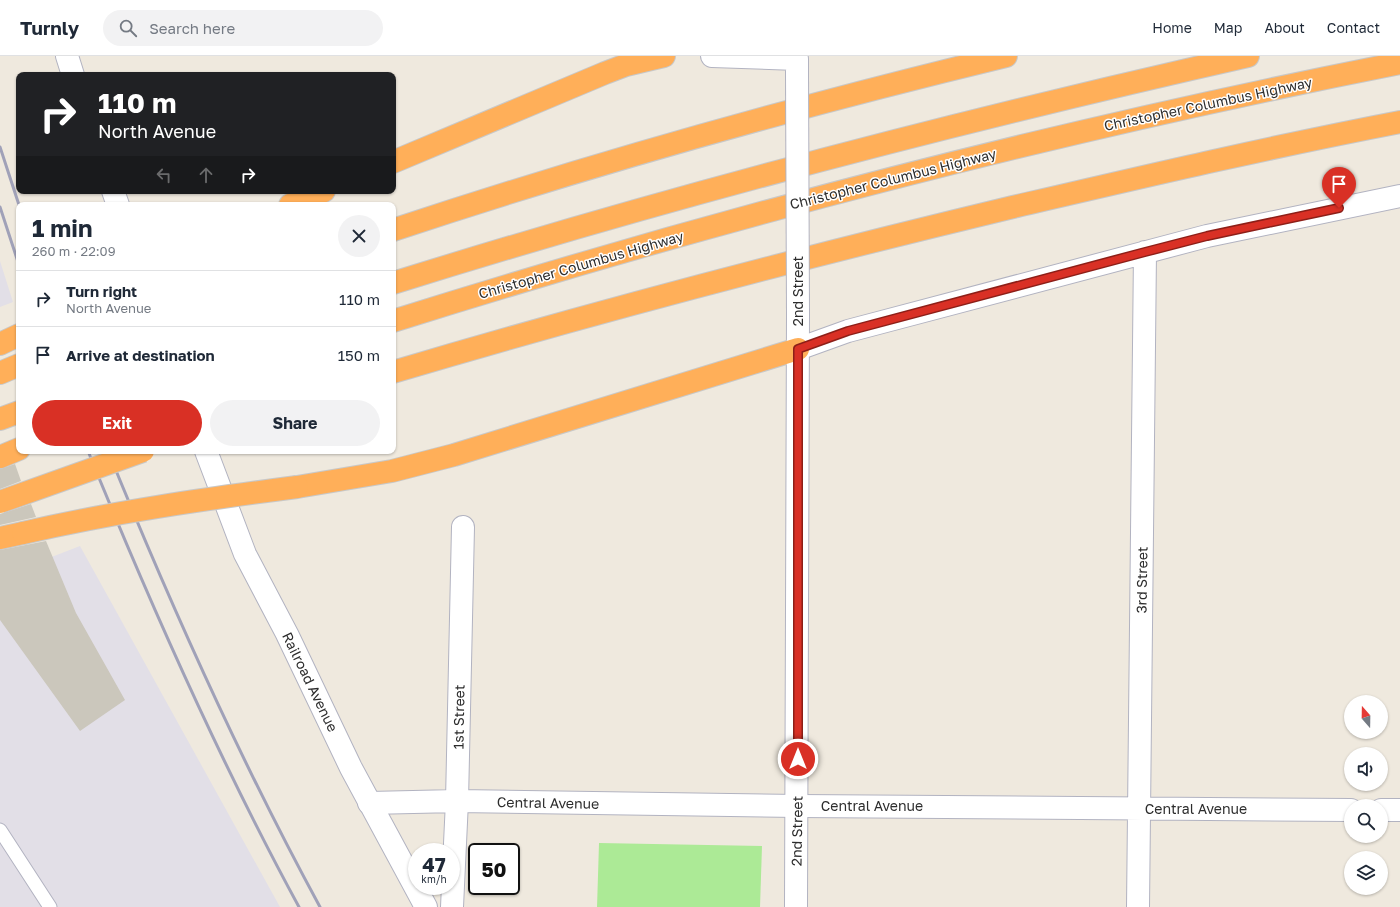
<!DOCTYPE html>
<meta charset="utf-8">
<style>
:root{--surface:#fff;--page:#f2f2f3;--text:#1f2937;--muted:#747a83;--line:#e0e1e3;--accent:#d93025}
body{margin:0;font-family:"Golos Text",sans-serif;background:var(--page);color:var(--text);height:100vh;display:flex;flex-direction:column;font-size:15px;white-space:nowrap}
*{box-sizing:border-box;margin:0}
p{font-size:13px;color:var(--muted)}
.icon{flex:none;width:22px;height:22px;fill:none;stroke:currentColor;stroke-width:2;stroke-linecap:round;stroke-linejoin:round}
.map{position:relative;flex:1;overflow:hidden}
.sheet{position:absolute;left:16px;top:146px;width:380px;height:252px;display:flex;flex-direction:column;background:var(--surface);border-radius:8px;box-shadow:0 1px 3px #0004}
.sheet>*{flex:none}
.hud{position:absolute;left:16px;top:16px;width:380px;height:122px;border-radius:8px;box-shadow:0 1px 3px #0004;background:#202124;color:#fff;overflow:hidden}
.needle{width:26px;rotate:340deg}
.controls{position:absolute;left:1344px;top:639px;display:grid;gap:8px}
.controls a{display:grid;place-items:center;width:44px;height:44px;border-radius:50%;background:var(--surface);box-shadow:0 1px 3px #0004;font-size:20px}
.speed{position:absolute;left:408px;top:787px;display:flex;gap:8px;font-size:20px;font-weight:700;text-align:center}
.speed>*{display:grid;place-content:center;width:52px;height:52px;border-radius:50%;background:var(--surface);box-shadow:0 1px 3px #0004;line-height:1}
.speed small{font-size:10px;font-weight:400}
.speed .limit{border:2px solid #111;border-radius:6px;background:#fff;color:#111}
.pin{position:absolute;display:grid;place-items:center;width:34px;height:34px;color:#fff;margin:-41px -17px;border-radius:50% 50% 50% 0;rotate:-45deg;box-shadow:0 0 4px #0007}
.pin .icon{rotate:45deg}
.me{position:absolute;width:44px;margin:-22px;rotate:0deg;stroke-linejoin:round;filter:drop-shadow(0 0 3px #0008)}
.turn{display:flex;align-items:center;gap:14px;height:84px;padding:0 16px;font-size:18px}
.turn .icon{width:52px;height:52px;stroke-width:2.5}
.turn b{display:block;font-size:28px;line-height:34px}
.lanes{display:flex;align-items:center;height:38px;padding:0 16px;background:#0003;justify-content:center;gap:20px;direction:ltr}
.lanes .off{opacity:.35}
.round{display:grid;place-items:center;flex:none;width:42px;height:42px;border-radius:21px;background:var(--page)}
.overview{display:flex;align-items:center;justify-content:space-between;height:68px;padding:0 16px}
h1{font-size:24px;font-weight:700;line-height:30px}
.cta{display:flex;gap:8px;margin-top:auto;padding:8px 16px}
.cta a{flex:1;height:46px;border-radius:24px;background:var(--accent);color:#fff;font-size:16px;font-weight:700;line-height:46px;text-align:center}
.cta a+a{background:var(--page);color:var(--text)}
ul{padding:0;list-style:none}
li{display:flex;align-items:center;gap:12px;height:56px;padding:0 16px;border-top:1px solid var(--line)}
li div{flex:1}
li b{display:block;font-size:15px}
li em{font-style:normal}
header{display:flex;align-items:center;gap:24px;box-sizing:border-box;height:56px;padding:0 20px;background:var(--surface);border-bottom:1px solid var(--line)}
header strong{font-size:19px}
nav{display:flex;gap:22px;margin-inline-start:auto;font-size:14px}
.search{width:280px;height:36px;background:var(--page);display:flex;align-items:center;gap:10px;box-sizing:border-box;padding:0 14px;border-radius:22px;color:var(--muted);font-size:15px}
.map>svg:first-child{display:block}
.industrial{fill:#e2dfe7}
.green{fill:#acea96}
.building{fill:#cbc7bc}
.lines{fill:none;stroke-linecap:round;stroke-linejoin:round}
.service-casing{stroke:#b2b3c1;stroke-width:15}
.minor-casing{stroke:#b2b3c1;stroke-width:24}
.secondary-casing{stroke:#b2b3c1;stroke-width:24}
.motorway-casing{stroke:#c8c8c8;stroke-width:24}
.service{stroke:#fff;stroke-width:13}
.minor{stroke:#fff;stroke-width:22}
.secondary{stroke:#fff;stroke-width:22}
.motorway{stroke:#ffaf59;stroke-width:22}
.rail{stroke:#a0a1b8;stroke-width:3}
.secondary-bridge-casing{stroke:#b2b3c1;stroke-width:24;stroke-linecap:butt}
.motorway-bridge-casing{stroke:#c8c8c8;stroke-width:24;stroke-linecap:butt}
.secondary-bridge{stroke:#fff;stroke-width:22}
.motorway-bridge{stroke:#ffaf59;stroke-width:22}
.route-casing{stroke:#8d1f18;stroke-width:10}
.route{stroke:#d93025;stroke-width:7}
.labels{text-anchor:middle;stroke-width:3;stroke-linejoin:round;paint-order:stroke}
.street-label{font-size:14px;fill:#2d2d2d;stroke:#fff}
</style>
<header>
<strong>Turnly</strong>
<div class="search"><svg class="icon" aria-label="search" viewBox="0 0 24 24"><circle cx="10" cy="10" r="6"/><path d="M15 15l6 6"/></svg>Search here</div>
<nav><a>Home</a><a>Map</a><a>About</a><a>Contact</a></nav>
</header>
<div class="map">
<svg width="1400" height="851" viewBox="0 0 1400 851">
<rect width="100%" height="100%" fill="#efe9de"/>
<!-- industrial -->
<path class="industrial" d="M0 205 13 246 0 251Z
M80 490 280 851H0V521Z"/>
<!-- green -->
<path class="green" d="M599 787 762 790 760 851H597Z"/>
<!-- building -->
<path class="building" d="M15 408 21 425 0 433V413Z
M31 448 36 461 0 469V458Z
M46 485 76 557 125 644 80 675 0 564V494Z"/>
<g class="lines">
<!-- service casing -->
<g class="service-casing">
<path id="service" d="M0 774 50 851"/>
</g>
<!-- minor casing -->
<g class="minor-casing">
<path id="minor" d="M798 293 848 275 1207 180 1400 140
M369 747 457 745 798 750 1351 754
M1381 754H1400
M452 851 457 745 463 471
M1138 851 1145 196"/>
</g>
<!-- secondary casing -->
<g class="secondary-casing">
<path id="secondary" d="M67 0 73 19
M712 0 797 3V17
M113 135 118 149
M206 395 245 498 287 578 351 712 426 851
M796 851 798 259"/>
</g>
<!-- motorway casing -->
<g class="motorway-casing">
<path id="motorway" d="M393 106 605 17 626 9 664 0
M290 149 324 135
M393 174C595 107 799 50 1006 0
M393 227C675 139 960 65 1248 0
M393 265C724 161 1060 74 1400 7
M0 288 19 279
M393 316C598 255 805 201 1013 151 1142 121 1270 91 1400 66
M0 317 19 309
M0 363 19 356
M0 401 19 393
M297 431 392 415 454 399 798 293
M0 482 23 477"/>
</g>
<!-- service -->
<use href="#service" class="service"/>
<!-- minor -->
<use href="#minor" class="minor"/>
<!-- secondary -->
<use href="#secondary" class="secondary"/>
<!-- motorway -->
<use href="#motorway" class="motorway"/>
<!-- rail -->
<path class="rail" d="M0 91 19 149
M0 151 19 209
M88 395C151 550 219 704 299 851
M108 395C171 550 240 704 320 851"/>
<!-- secondary-bridge casing -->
<g class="secondary-bridge-casing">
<path id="secondary-bridge" d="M797 17 798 259"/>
</g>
<!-- motorway-bridge casing -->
<g class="motorway-bridge-casing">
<path id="motorway-bridge" d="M0 446 143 395
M23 477C113 456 205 443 297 431"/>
</g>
<!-- secondary-bridge -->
<use href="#secondary-bridge" class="secondary-bridge"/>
<!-- motorway-bridge -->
<use href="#motorway-bridge" class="motorway-bridge"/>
</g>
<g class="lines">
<!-- route casing -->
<g class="route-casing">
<path id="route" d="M798 703V293L848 275 1145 196 1207 180 1339 152"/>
</g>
<!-- route -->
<use href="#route" class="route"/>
</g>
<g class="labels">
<!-- street labels -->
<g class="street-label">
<text transform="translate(1208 48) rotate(-12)" y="5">Christopher Columbus Highway</text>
<text transform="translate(893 123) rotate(-14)" y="5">Christopher Columbus Highway</text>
<text transform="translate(581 209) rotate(-16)" y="5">Christopher Columbus Highway</text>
<text transform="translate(798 235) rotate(-90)" y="5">2nd Street</text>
<text transform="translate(1142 524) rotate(-89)" y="5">3rd Street</text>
<text transform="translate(310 626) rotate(64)" y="5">Railroad Avenue</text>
<text transform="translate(459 661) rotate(-89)" y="5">1st Street</text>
<text transform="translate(548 747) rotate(1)" y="5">Central Avenue</text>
<text x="872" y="755">Central Avenue</text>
<text x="1196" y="758">Central Avenue</text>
<text transform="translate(797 775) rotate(-89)" y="5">2nd Street</text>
</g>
</g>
</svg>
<div class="controls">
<a><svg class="needle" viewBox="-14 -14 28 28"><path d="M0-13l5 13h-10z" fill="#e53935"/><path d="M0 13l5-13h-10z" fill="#747a83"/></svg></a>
<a><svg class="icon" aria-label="sound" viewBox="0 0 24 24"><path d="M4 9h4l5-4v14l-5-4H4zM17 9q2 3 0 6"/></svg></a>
<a><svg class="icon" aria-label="search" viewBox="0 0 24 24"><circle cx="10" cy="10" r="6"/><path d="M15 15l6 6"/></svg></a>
<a><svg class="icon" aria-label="layers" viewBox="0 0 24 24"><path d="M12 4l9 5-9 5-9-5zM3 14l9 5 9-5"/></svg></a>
</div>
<div class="speed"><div>47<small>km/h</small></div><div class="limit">50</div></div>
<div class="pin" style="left:1339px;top:152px;background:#d93025"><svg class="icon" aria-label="arrive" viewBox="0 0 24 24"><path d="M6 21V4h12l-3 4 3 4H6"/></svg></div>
<svg class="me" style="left:798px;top:703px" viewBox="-20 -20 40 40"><circle r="17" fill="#d93025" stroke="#fff" stroke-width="3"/><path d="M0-11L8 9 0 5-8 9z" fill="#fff"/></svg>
<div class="hud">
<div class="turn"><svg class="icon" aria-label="right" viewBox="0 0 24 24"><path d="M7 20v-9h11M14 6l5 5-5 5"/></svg><div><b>110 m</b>North Avenue</div></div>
<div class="lanes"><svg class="icon off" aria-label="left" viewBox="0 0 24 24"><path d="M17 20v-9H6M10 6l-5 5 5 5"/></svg><svg class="icon off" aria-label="ahead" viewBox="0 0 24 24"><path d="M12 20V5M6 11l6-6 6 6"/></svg><svg class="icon" aria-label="right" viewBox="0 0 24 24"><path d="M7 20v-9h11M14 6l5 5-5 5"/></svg></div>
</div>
<section class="sheet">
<div class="overview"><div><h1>1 min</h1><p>260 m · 22:09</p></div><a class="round"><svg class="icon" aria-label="close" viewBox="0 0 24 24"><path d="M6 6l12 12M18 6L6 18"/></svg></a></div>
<ul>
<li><svg class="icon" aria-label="right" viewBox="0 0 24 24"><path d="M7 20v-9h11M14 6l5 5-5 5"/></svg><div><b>Turn right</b><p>North Avenue</p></div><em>110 m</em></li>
<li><svg class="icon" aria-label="arrive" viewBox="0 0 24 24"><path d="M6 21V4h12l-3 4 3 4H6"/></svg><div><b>Arrive at destination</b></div><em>150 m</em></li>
</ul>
<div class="cta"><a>Exit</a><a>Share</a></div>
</section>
</div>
